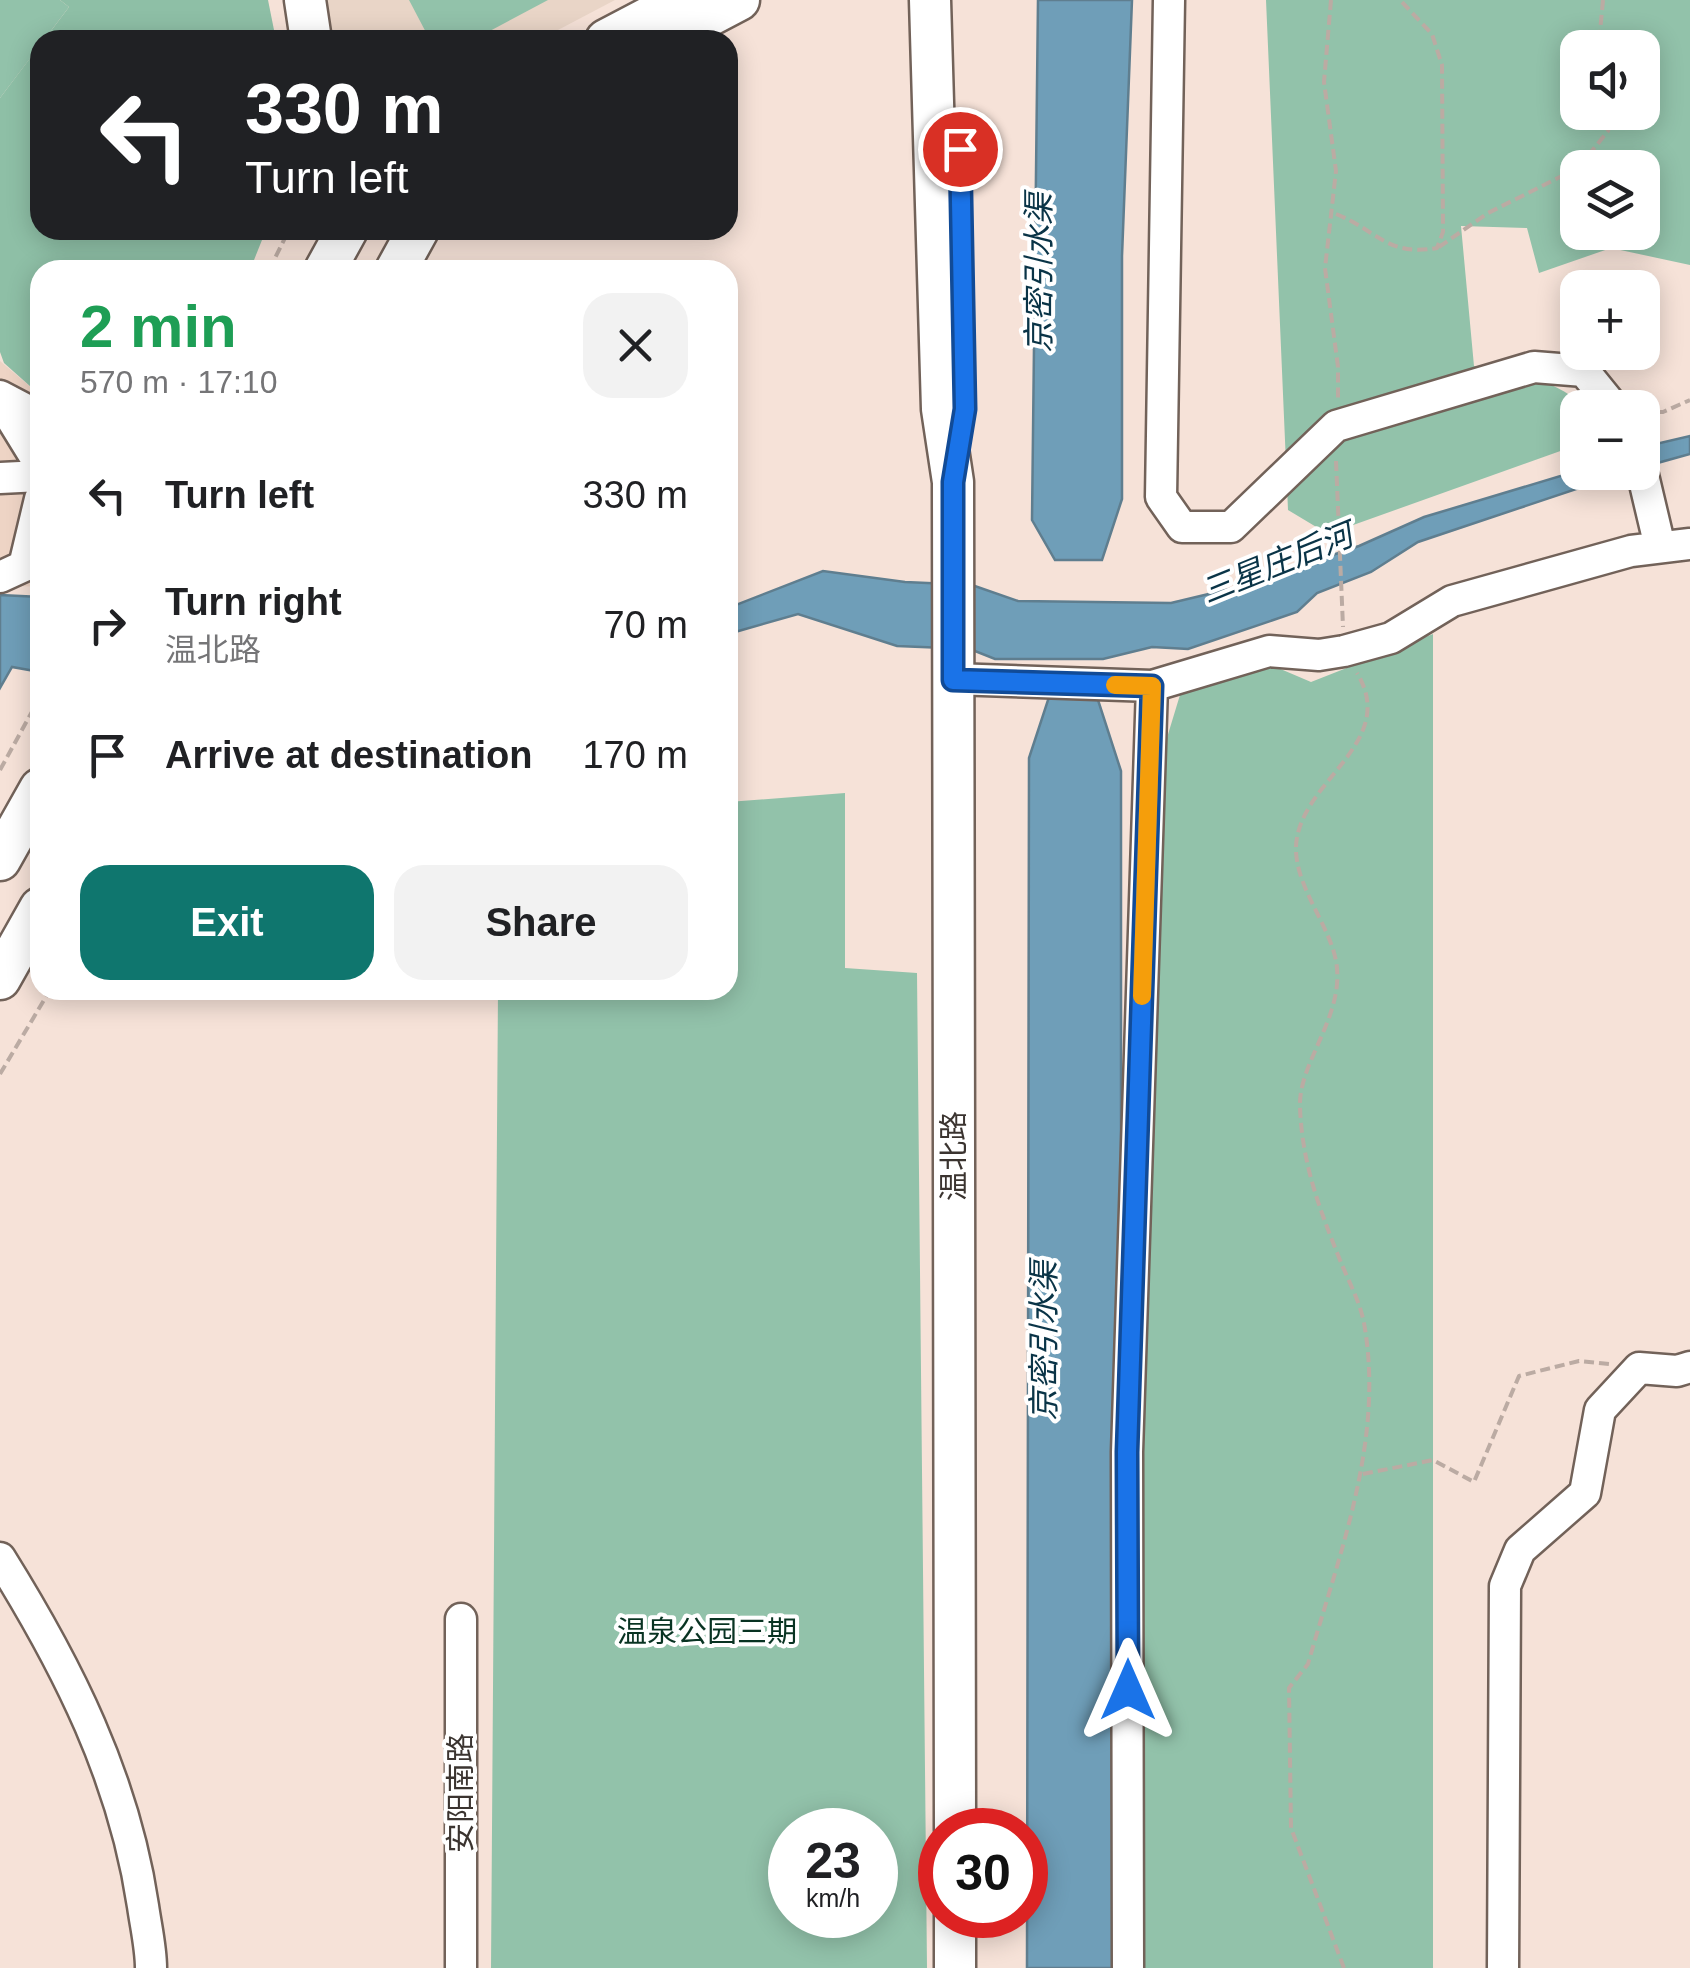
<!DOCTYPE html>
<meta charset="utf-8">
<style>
:root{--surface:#fff;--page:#f2f2f2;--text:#202124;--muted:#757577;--accent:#0f766e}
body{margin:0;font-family:Arial,"Noto Sans SC",sans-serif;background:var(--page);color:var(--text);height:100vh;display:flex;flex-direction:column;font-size:38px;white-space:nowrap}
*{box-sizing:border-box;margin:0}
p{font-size:32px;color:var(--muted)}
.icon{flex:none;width:55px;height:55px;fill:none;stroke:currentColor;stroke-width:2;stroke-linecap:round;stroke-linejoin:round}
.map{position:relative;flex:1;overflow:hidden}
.side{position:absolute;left:30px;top:260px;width:708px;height:740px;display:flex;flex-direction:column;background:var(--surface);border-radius:30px;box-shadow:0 5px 25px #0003}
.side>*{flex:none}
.guide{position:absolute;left:30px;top:30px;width:708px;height:210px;border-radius:30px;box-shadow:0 5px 25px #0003;background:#202124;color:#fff;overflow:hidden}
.controls{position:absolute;left:1560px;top:30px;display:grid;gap:20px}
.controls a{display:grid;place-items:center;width:100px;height:100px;border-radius:20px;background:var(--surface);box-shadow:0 5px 25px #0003;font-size:50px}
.speed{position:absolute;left:768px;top:1808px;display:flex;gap:20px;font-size:50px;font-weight:700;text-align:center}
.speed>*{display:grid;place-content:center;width:130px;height:130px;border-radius:50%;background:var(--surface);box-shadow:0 5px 25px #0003;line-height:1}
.speed small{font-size:25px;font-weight:400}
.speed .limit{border:15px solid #d22;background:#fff;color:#111}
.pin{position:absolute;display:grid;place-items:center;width:85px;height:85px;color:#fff;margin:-42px;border:5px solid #fff;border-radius:50%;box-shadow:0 2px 10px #0007}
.me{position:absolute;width:110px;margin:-55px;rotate:0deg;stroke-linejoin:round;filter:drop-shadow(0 0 8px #0008)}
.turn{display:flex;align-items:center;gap:35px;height:210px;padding:0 50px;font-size:45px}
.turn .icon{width:130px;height:130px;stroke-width:2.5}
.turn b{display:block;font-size:70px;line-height:85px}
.round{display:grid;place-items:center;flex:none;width:105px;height:105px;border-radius:30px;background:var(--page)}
.overview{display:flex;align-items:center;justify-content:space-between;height:170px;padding:0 50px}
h1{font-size:60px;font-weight:600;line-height:75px;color:#1e9e55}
.button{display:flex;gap:20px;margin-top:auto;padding:20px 50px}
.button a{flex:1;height:115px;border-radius:30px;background:var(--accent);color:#fff;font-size:40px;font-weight:600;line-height:115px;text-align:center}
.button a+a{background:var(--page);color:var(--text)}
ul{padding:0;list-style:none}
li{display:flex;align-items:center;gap:30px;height:130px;padding:0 50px}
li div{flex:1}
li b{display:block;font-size:38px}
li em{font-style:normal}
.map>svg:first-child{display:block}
.built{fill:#eed4c5}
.education{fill:#e9d5c7}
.green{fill:#92c2aa;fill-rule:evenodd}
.forest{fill:#8ebfa6}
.water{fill:#6f9eb8;stroke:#5f7e8f;stroke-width:2.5}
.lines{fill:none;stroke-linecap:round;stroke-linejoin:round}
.minor-casing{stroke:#726259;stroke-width:35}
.major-casing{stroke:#726259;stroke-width:45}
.path{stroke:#bbaba3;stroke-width:4;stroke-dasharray:10 5;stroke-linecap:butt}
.minor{stroke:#fff;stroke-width:30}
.major{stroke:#fff;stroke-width:40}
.route-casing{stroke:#114b97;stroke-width:25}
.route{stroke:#1a73e8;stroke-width:18}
.slow{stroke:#f59e0b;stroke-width:18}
.labels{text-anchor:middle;stroke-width:8;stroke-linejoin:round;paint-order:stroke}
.street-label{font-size:30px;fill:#3b3430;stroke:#fff}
.park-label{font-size:30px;fill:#083322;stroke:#fff}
.water-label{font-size:32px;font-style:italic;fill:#0a3447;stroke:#fff}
</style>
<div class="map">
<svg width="1690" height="1968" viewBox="0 0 1690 1968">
<rect width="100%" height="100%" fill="#f6e2d8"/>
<!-- built -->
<path class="built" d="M0 361 40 395V587L0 585Z"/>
<!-- education -->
<path class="education" d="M325 0H615L539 40H332Z"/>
<!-- green -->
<path class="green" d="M0 0H60L69 7 0 98Z
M409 0H548L473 40H430Z
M1266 0H1690V265L1611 248 1539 273 1527 228 1461 226 1474 366C1512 374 1557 378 1584 407L1578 408 1577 440 1566 449 1328 534 1288 510ZM1578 48H1642V112H1578ZM1578 168H1642V232H1578Z
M1433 634V1968H1143L1135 1368 1166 741 1183 685 1264 662 1311 682Z
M845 793V968L917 973 927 1968H491L498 990H728V802ZM790 1830H875V1915H790Z"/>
<!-- forest -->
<path class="forest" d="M60 0H268L276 40H44L69 7Z
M40 45V230H266L250 270H40V395L4 363 0 352V98Z"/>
<!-- water -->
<path class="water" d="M1038 0H1132L1122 256V499L1102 560H1055L1032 520Z
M1690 436V454L1643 467V447Z
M1577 471 1624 473 1418 542 1371 572 1317 593 1297 612 1188 649 1152 647 1103 659H995L970 649 897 646 798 614 728 634V608L823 571 905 582 972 585 1018 601 1171 603 1242 586 1359 546 1424 517Z
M0 595 40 597V672L12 667 0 688Z
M1049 697 1098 700 1121 771V1968H1027L1029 758Z"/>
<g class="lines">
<!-- minor casing -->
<g class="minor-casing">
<path id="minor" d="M1169 0 1161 497 1182 527H1231L1336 426 1534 367 1584 371 1614 408
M0 396 40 417
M0 400 40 465
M1642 471 1660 547
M0 478 40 476
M0 577 24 566 40 499
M953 679 1152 686 1269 651 1319 655 1344 651 1391 638 1452 601 1631 551 1690 544
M0 1558C68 1667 124 1778 143 1906 146 1927 151 1948 151 1968
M461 1968V1619
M1128 1968 1127 1452 1152 686
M1503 1968 1505 1586 1520 1550 1585 1493 1600 1410 1639 1368 1677 1371 1690 1367"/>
</g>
<!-- major casing -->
<g class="major-casing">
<path id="major" d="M305 0 311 40
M930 0 942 409 953 482 955 1830
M606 40 682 0
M663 40 739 0
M325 270 347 230
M396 270 418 230
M0 860 40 789
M0 979 40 908
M955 1915V1968"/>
</g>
<!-- path -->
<path class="path" d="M1331 0 1324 82 1336 171 1325 268 1338 367V402
M1603 0 1600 32 1605 48
M1579 167 1608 131 1613 112
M1336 214C1377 230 1387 257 1437 248L1443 232 1442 65 1432 34 1400 0
M1439 247 1488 213 1578 168
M269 270 289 230
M1642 412H1663L1690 400
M1336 461 1343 627
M0 770 40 697
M0 1074 50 990
M1363 1474 1433 1460 1474 1482 1519 1376 1579 1361 1609 1364
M1344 1968 1291 1828 1289 1688 1308 1664C1339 1554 1385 1440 1364 1323 1360 1302 1348 1280 1340 1260 1319 1208 1302 1163 1300 1107 1298 1062 1346 1015 1336 961 1329 924 1295 886 1296 847 1298 781 1400 744 1357 673"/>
<!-- minor -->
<use href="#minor" class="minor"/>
<!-- major -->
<use href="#major" class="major"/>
</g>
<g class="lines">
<!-- route casing -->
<g class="route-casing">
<path id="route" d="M960 149 965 409 953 482V680L1152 686 1127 1452 1128 1690"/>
</g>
<!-- route -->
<use href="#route" class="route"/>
<!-- slow -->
<path class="slow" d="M1115 685 1152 686 1142 996"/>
</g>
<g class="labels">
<!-- street labels -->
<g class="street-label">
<text transform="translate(954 1156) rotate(-90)" y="10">温北路</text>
<text transform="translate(461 1793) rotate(-90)" y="10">安阳南路</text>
</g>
<!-- park labels -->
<g class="park-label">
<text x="707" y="1642">温泉公园三期</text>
</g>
<!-- water labels -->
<g class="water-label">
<text transform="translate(1039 273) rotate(-90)" y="11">京密引水渠</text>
<text transform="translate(1277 563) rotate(-22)" y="11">三星庄后河</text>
<text transform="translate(1044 1341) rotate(-90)" y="11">京密引水渠</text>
</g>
</g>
</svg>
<div class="controls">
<a><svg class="icon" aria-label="sound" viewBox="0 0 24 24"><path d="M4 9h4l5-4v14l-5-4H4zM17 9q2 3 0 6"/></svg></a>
<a><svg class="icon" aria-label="layers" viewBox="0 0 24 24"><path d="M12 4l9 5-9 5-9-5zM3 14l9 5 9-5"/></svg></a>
<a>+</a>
<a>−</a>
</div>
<div class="speed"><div>23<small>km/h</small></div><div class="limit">30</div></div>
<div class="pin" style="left:960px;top:149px;background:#d93025"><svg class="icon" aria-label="arrive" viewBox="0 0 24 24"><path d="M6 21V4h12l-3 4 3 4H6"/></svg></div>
<svg class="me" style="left:1128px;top:1690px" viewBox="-20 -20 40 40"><path d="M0-17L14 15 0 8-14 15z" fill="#1a73e8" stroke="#fff" stroke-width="4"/></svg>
<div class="guide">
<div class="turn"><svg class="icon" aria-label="left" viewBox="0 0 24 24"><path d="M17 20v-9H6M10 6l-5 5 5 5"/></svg><div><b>330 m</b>Turn left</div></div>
</div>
<section class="side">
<div class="overview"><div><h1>2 min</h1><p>570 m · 17:10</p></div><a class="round"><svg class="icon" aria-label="close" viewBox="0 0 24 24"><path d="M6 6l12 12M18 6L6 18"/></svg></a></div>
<ul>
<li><svg class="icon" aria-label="left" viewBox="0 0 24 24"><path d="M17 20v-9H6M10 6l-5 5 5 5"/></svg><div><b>Turn left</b></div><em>330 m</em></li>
<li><svg class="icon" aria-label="right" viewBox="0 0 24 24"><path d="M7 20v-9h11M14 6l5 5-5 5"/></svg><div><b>Turn right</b><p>温北路</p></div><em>70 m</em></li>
<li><svg class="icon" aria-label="arrive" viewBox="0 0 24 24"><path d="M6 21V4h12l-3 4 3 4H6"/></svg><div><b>Arrive at destination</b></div><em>170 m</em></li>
</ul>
<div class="button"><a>Exit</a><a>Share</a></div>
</section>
</div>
